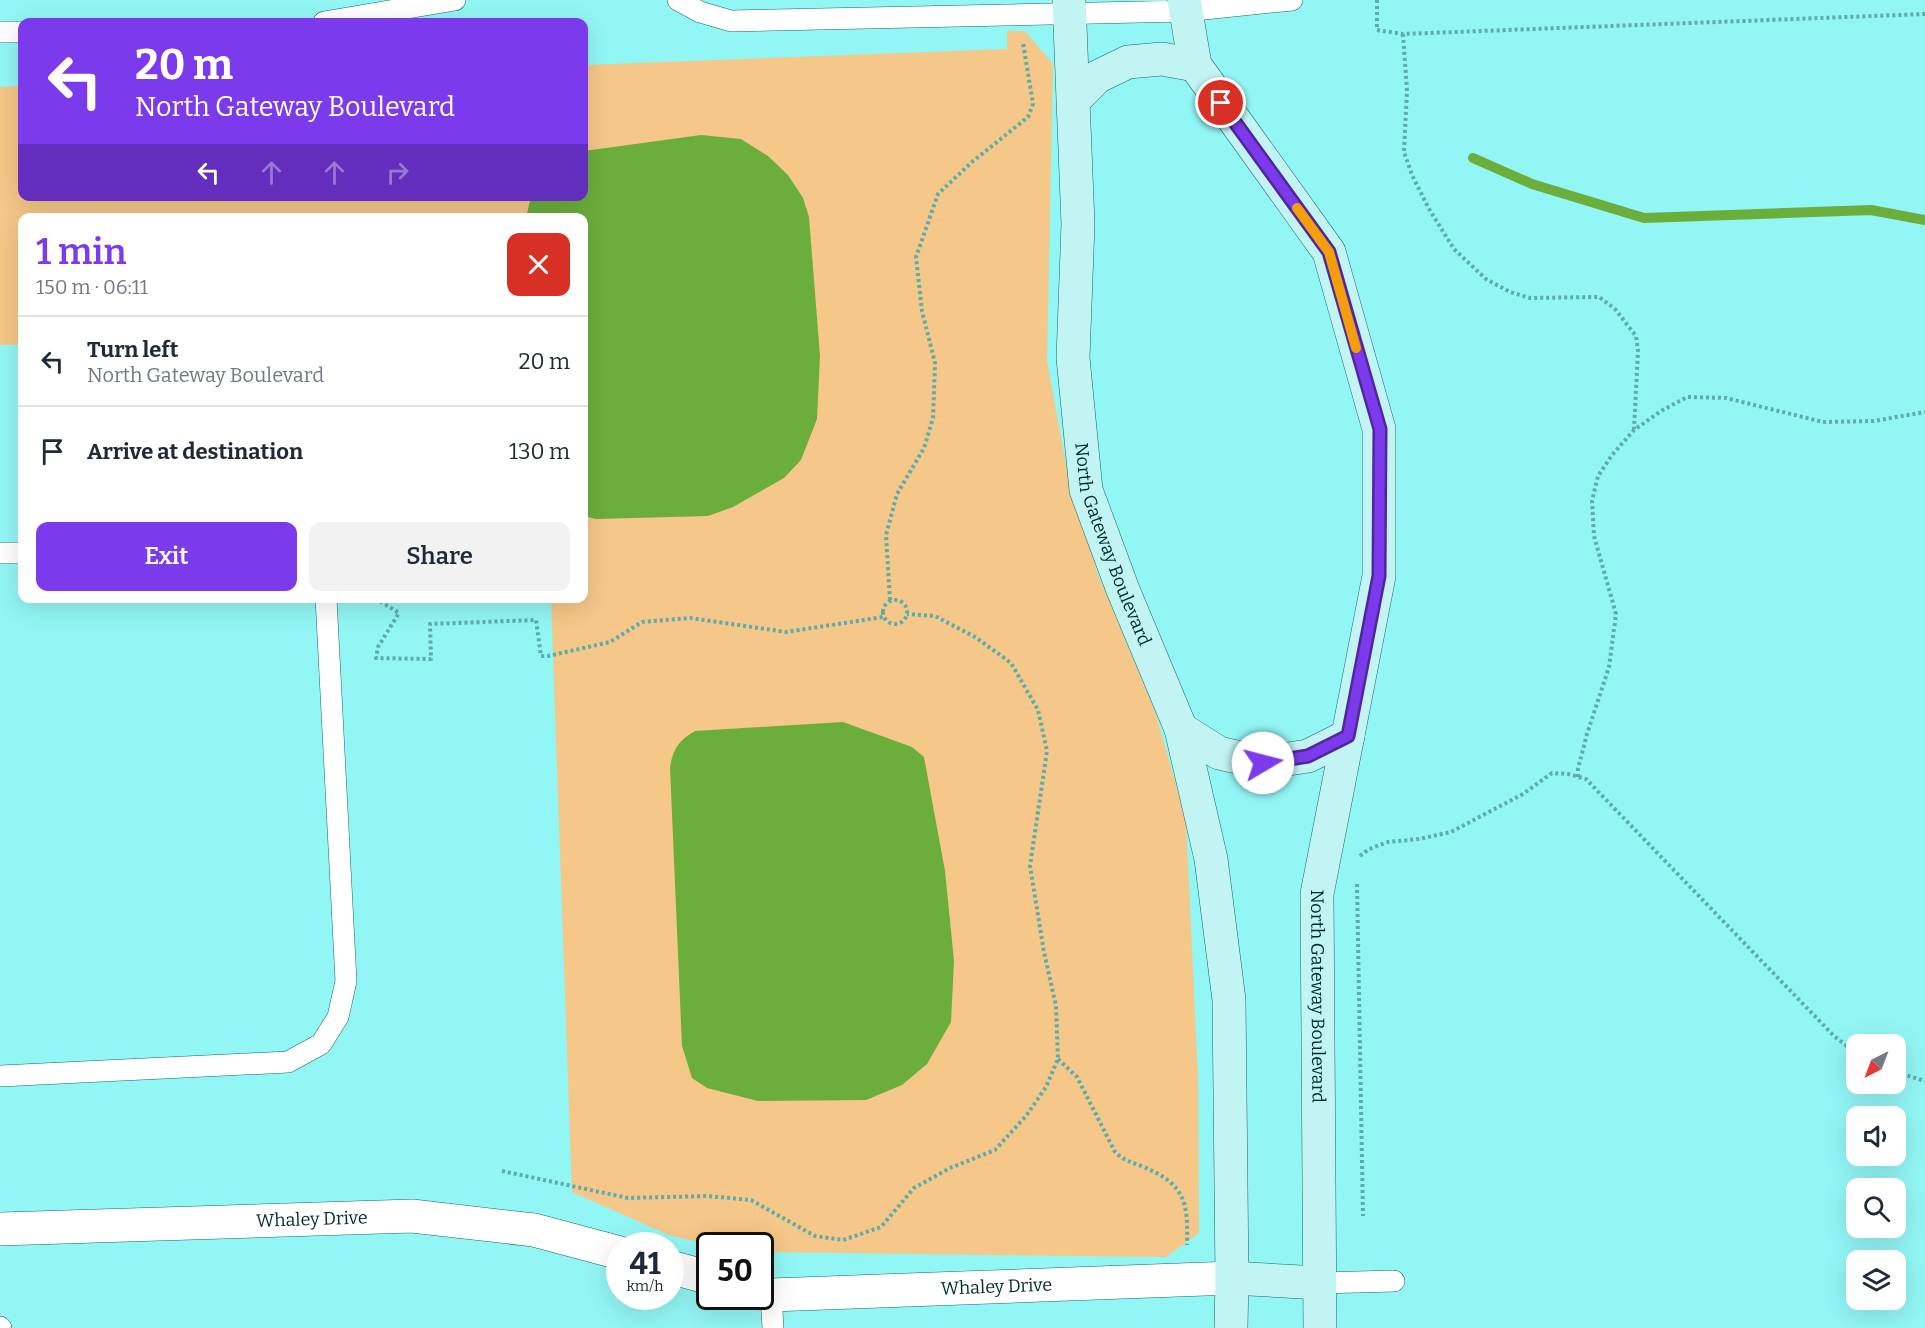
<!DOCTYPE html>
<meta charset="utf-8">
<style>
:root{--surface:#fff;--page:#f2f2f3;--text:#1f2937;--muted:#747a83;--line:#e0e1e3;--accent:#7c3aed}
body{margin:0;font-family:Bitter,serif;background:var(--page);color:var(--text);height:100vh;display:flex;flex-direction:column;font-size:22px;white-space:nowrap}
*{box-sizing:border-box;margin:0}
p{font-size:20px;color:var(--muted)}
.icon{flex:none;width:33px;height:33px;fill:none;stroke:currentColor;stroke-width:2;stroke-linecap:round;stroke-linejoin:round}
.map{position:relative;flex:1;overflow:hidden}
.panel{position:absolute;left:18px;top:213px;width:570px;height:390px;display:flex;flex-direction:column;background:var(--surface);border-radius:12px;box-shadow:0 6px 24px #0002}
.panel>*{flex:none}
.banner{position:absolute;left:18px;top:18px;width:570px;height:183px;border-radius:12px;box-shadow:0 6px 24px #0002;background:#7c3aed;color:#fff;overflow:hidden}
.needle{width:39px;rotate:222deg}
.buttons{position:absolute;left:1846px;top:1034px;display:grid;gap:12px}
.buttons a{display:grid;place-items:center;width:60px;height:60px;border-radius:12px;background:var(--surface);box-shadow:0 6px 24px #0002;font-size:30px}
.speed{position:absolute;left:606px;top:1232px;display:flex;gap:12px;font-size:30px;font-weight:700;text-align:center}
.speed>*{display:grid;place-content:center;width:78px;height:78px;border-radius:50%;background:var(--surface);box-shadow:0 6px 24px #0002;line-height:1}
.speed small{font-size:15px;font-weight:400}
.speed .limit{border:3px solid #111;border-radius:9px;background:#fff;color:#111}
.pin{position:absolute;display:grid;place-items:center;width:51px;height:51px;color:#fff;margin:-26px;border:3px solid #fff;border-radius:50%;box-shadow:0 2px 6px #0007}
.me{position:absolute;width:66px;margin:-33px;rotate:82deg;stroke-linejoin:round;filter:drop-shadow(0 0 4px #0008)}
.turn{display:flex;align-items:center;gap:21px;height:126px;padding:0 18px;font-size:27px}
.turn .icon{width:78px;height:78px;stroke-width:2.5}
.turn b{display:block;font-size:42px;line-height:51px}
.lanes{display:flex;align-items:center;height:57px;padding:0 18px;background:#0003;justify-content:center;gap:30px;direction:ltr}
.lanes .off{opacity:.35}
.round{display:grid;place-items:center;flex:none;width:63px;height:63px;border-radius:12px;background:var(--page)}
.head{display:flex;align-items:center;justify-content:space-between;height:102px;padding:0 18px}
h1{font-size:36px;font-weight:600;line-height:45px;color:var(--accent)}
.action{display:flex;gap:12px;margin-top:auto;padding:12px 18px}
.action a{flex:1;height:69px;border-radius:12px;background:var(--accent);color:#fff;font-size:24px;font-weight:600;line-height:69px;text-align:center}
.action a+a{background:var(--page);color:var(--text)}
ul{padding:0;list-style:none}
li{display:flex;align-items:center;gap:18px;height:90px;padding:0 18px;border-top:2px solid var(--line)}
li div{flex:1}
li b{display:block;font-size:22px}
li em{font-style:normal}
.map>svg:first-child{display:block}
.green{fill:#f5c788}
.water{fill:#6bae3c}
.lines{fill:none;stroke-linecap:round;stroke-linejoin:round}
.stream{stroke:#6bae3c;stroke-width:10}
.lane-casing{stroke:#156969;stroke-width:22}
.street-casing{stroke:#156969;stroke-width:34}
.secondary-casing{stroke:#156969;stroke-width:34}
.path{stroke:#5dacac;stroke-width:4;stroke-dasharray:3 3;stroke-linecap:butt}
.lane{stroke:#fff;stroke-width:21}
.street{stroke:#fff;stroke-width:33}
.secondary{stroke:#c2f4f4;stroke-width:33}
.route-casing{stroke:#51269a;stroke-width:15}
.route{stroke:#7c3aed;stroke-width:10}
.slow{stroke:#f59e0b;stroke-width:10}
.labels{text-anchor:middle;stroke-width:5;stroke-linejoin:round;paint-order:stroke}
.street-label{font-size:18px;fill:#002b2b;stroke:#fff}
</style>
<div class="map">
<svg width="1925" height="1328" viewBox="0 0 1925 1328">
<rect width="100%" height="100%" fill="#92f6f5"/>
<!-- green -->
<path class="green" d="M1007 31H1025L1053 64 1047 361 1066 465 1097 572 1156 714 1186 821 1198 1079 1199 1233 1166 1257 761 1252 760 1245H711L669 1235 572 1192 551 599 584 598V218H22V345H0V87L22 86V196H584V65L1007 49Z"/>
<!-- water -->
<path class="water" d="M701 135 741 139 768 156 788 175 803 198 809 217 820 356 817 419 801 460 784 478 733 507 708 516 596 519 584 516V218L526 217 531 197 584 196V151Z
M843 722 912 747 924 757 945 871 954 961 951 1022 927 1064 902 1085 866 1100 758 1101 707 1088 692 1078 682 1046 670 767C673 749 679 740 695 731Z"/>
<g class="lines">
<!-- stream -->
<path class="stream" d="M1473 158 1532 184 1644 218 1871 210 1925 220"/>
<!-- lane casing -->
<g class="lane-casing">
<path id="lane" d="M678 0 700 12 731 21 1185 11 1292 0
M324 22 455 0
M0 32H22
M0 553H22
M0 1076 288 1062 321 1044 338 1017 346 981 326 598
M1320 1283 1394 1281
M771 1295 773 1328
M0 1327 1 1328"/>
</g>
<!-- street casing -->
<g class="street-casing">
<g id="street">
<path id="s1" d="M0 1229 412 1216 534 1230 620 1253"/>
<path d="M670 1267 710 1278"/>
<path id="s2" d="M760 1292 771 1295 1232 1278"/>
</g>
</g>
<!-- secondary casing -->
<g class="secondary-casing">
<g id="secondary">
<path id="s3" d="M1069 0 1078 224 1073 358 1086 490 1123 590 1181 729 1211 859 1229 1000 1232 1278 1231 1328"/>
<path id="s4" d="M1184 0 1195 65 1329 252 1379 429V576L1317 894 1320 1328"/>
<path d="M1074 100 1097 77 1128 62 1162 59 1195 65"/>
<path d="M1181 729 1219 753 1263 763 1308 756 1348 736"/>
<path d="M1232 1278 1320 1283"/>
</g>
</g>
<!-- path -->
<path class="path" d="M1377 0V30L1403 34 1925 14
M1403 34 1407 90 1404 152 1412 175 1429 209 1454 249 1486 279 1510 292 1530 298 1599 297 1615 309 1636 336 1638 351 1634 429
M375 598 399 613 378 647 376 658 431 659 430 624 536 620 541 656H548L610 642 642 622 690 618 786 632 883 617
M883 612a12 12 0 1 1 24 0a12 12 0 1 1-24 0Z
M890 600 886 535 897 494 924 448 933 418 935 363 922 311 916 257 938 194 972 162 1028 117 1033 104 1023 43
M1578 777V769L1587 734 1609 667 1616 614 1594 536 1592 501 1598 476 1612 455 1634 430 1661 411 1687 397 1726 398 1823 422 1874 421 1925 412
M1360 856 1369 849 1388 842 1419 839 1451 832 1523 794 1552 773 1568 774 1586 779 1834 1036 1857 1054
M1357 884 1363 1216
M1058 1059 1077 1077 1115 1152C1123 1160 1133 1163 1144 1167 1186 1185 1188 1203 1187 1245
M1896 1072 1925 1081
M502 1171 628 1198 707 1196 751 1200 815 1236 843 1240 881 1227 914 1188 950 1168 995 1150 1026 1116 1046 1087 1058 1059 1056 1006 1044 952 1030 866 1047 751 1038 710 1011 663 975 637 935 616 907 614"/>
<!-- lane -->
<use href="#lane" class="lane"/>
<!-- street -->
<use href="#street" class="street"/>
<!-- secondary -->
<use href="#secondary" class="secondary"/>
</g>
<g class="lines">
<!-- route casing -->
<g class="route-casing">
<path id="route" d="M1221 103 1329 252 1380 429 1379 576 1348 736 1308 756 1263 763"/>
</g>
<!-- route -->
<use href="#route" class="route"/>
<!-- slow -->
<path class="slow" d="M1297 208 1329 252 1356 348"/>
</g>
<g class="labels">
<!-- street labels -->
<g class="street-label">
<text dy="6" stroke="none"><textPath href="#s3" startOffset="550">North Gateway Boulevard</textPath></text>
<text dy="6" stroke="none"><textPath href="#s4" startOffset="1053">North Gateway Boulevard</textPath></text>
<text dy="6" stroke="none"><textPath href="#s1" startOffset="312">Whaley Drive</textPath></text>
<text dy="6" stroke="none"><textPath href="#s2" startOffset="237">Whaley Drive</textPath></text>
</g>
</g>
</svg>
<div class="buttons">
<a><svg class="needle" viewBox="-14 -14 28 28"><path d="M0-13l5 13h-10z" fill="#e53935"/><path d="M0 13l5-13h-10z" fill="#747a83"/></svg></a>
<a><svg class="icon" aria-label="sound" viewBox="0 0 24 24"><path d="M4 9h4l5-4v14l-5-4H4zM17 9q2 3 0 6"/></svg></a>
<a><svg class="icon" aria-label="search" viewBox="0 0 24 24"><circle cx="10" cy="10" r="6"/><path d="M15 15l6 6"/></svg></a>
<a><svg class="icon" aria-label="layers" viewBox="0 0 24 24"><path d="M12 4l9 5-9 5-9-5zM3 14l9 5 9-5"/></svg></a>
</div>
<div class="speed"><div>41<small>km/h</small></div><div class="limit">50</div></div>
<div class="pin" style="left:1221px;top:103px;background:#d93025"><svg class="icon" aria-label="arrive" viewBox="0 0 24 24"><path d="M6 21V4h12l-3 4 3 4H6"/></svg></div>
<svg class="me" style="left:1263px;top:763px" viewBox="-20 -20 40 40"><circle r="19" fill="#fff"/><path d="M0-13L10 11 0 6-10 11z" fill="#7c3aed"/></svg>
<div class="banner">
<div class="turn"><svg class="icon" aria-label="left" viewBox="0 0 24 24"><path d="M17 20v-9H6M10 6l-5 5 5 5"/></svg><div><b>20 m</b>North Gateway Boulevard</div></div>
<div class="lanes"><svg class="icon" aria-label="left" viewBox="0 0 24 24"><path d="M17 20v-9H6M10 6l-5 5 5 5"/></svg><svg class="icon off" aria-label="ahead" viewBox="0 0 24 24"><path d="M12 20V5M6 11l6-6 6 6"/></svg><svg class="icon off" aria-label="ahead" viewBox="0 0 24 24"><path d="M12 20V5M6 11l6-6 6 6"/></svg><svg class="icon off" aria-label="right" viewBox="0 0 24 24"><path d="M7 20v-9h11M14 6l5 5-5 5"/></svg></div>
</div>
<section class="panel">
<div class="head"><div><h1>1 min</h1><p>150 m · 06:11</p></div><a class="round" style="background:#d93025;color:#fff"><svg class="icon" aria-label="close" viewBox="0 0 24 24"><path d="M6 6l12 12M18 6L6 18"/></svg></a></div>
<ul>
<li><svg class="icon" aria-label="left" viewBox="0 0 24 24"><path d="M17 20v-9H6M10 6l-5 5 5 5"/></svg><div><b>Turn left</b><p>North Gateway Boulevard</p></div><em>20 m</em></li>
<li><svg class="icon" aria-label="arrive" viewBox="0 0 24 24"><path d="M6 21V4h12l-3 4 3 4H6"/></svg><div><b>Arrive at destination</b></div><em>130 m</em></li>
</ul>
<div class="action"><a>Exit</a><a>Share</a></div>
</section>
</div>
